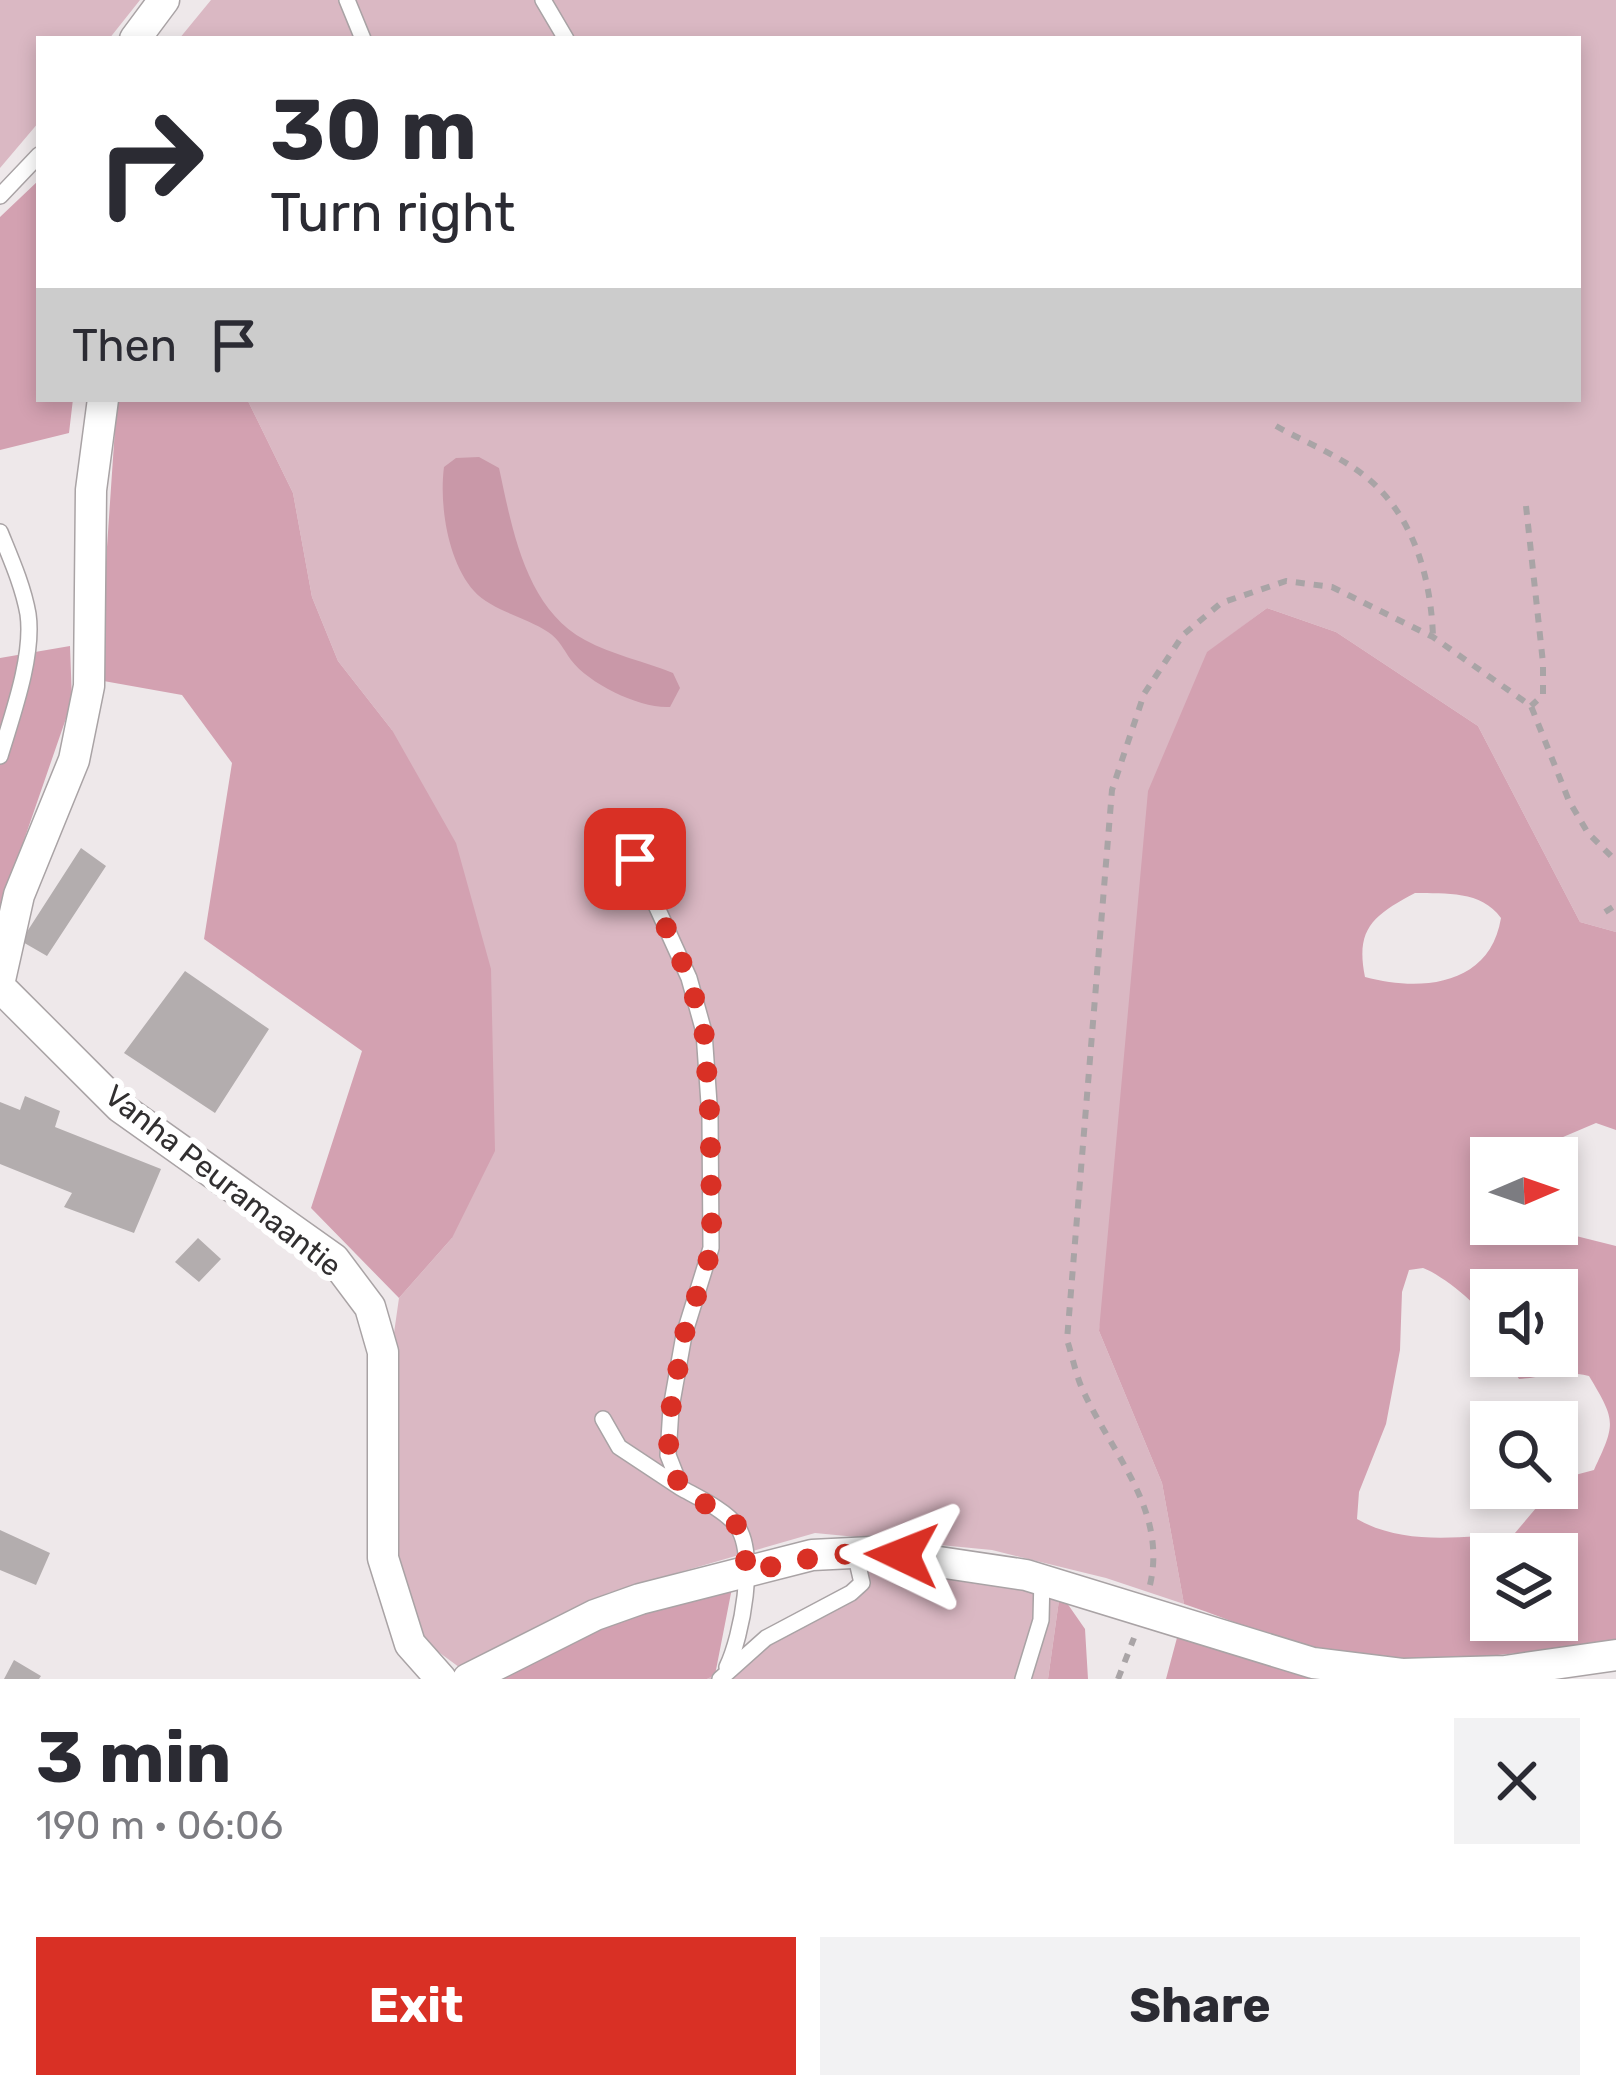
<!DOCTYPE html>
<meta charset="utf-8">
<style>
:root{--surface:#fff;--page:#f2f2f3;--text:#2b2b33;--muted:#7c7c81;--accent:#d93025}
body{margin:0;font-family:Rubik,sans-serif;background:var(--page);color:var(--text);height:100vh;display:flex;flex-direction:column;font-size:45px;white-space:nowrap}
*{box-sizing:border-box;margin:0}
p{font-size:39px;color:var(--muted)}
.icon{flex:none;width:66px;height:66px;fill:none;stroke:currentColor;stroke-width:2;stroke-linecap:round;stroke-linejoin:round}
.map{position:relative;height:1679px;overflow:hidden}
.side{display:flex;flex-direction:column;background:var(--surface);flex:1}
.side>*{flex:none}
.guide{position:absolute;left:36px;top:36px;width:1545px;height:366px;border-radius:0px;box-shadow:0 6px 18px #0003;background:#fff;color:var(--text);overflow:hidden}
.needle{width:78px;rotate:88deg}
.buttons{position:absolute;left:1470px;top:1137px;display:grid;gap:24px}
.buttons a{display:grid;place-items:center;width:108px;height:108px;border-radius:0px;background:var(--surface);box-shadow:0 6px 18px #0003;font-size:60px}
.pin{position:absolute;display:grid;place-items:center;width:102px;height:102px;color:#fff;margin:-51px;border-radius:24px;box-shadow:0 6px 18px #0006}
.me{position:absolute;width:132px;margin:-66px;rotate:272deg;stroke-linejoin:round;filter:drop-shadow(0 0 9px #0008)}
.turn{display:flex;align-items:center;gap:42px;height:252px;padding:0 36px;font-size:54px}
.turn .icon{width:156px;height:156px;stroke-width:2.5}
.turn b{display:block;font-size:84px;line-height:102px}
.then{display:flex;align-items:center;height:114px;padding:0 36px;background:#0003;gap:24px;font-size:45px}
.round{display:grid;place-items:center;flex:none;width:126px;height:126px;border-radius:0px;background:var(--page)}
.overview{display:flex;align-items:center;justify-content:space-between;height:204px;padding:0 36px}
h1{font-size:72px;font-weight:700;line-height:90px}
.button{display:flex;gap:24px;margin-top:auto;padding:24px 36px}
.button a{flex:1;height:138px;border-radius:0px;background:var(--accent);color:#fff;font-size:48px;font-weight:700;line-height:138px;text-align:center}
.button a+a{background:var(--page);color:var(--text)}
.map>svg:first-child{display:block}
.green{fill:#dab8c3}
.forest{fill:#d3a1b1;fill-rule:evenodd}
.water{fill:#c998a8}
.building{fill:#b3adae}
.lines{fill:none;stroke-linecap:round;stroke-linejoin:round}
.lane-casing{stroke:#a9a3a5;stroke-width:18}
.street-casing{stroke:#a9a3a5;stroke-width:33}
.path{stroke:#a9a4a6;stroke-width:6;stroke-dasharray:9 9;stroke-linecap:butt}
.lane{stroke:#fff;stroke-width:15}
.street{stroke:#fff;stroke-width:30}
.route{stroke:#d93025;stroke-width:21;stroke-dasharray:0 37.8}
.labels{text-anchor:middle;stroke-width:12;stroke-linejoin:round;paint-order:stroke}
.street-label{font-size:30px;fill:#312f30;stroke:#fff}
</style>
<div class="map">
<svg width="1616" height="1679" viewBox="0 0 1616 1679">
<rect width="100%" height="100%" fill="#eee8ea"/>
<!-- green -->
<path class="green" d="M0 0H140L109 39H39V122L0 168Z
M211 0H1616V932L1580 922 1478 726 1336 632 1267 608 1207 653 1099 1331 1162 1483 1184 1604 1106 1578 992 1550 815 1533 608 1593 463 1670 425 1642 393 1540 389 1368 399 1298 452 1238 392 730 338 661 312 597 293 493 247 399H1578V39H179Z
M863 1557 1060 1593 1048 1679H707C757 1655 799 1622 850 1601Z"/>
<!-- forest -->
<path class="forest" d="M39 180V399H73L69 433 0 450V217Z
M117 399H247L293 493 312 597 338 661 392 730 456 843 491 969 495 1151 452 1238 399 1298 311 1208 362 1051 204 939 232 763 182 695 98 680Z
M1267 608 1336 632 1478 726 1580 922 1616 932V1130L1596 1123 1549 1143 1542 1158H1491V1224H1546L1560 1240 1576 1236 1616 1246V1640C1520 1655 1420 1667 1323 1650 1277 1641 1229 1619 1184 1604L1162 1483 1099 1331 1148 791 1207 652ZM1415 893C1446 894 1481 890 1501 918 1490 986 1421 992 1365 977 1355 928 1374 915 1415 893ZM1423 1268C1441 1274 1485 1309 1491 1327V1290H1557V1356H1504L1519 1379C1545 1377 1563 1369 1589 1376 1616 1421 1616 1423 1594 1470L1560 1479 1557 1488H1553L1515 1533C1462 1537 1404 1546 1357 1519L1359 1492 1386 1424 1400 1350 1402 1292 1409 1270ZM1491 1554H1557V1620H1491Z
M70 646 72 701 23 843 0 928V658Z
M732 1588 715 1675 707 1679H500L608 1622Z
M1060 1593 1085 1629 1088 1679H1048Z
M1178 1634 1367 1679H1166Z"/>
<!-- water -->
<path class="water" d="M479 457 499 468C512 527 525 608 585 640 612 655 644 661 673 673L680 688 670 707C641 709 589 684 571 660 563 649 560 640 548 632 526 617 492 611 474 591 448 562 439 505 444 467L456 458Z"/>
<!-- building -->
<path class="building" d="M81 848 106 866 47 956 21 941Z
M185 971 269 1029 215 1113 124 1053Z
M25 1096 60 1111 55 1127 161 1169 134 1233 64 1207 72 1193 0 1164V1102L20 1110Z
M198 1238 221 1259 199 1282 175 1262Z
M0 1530 50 1553 36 1585 0 1570Z
M14 1660 41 1676 39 1679H4Z"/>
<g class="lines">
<!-- lane casing -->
<g class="lane-casing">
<path id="lane" d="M347 0 363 39
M543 0 566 39
M0 196 39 155
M0 532C11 559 23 586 28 614 34 656 12 716 0 756
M603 1419 619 1447 681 1488 668 1455 671 1408 684 1335 711 1248 710 1118 704 1032 689 978 635 859
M681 1488C699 1498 725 1510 737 1526 757 1555 742 1636 727 1667
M720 1679 766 1638 851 1593 862 1583 855 1553
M1023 1679 1041 1620 1042 1577"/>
</g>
<!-- street casing -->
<g class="street-casing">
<path id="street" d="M135 39 164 0
M0 980 19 895 74 760 89 686 91 490 103 399
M0 987 120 1107 334 1259 370 1307 383 1352V1558L410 1644 441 1679
M468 1679 595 1615 640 1599 812 1555 872 1552 1026 1575 1313 1663 1402 1674 1505 1671 1616 1655"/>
</g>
<!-- path -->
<path class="path" d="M1276 426C1306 443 1339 455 1366 477 1414 516 1431 578 1433 637
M1526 506 1543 663V695L1531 706
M1605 912 1616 905
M1150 1585C1168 1508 1109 1451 1081 1386 1075 1371 1072 1355 1067 1340L1112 790 1144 694 1183 635 1221 603 1286 581 1332 587 1433 637 1531 706 1569 801 1588 833 1616 861
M1118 1679 1134 1638"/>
<!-- lane -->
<use href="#lane" class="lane"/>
<!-- street -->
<use href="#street" class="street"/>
</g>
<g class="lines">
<!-- route -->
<path class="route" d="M635 859 689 978 704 1032 710 1118 712 1248 684 1335 671 1408 668 1455 681 1489 735 1522 745 1543 746 1573C799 1559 847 1549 902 1555"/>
</g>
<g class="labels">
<!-- street labels -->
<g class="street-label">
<text transform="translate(223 1181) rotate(38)" y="10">Vanha Peuramaantie</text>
</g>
</g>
</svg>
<div class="buttons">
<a><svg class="needle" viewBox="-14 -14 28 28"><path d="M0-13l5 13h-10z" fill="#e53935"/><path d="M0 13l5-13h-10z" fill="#7c7c81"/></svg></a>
<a><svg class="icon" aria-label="sound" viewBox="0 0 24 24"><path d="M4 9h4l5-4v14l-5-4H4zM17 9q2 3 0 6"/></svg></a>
<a><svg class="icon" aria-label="search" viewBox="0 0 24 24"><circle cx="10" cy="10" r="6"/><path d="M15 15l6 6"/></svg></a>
<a><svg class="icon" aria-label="layers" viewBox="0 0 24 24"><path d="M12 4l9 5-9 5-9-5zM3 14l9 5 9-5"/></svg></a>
</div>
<div class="pin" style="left:635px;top:859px;background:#d93025"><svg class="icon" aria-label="arrive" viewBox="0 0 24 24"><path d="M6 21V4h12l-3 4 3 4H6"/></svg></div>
<svg class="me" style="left:902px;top:1555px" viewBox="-20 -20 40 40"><path d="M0-17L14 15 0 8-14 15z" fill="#d93025" stroke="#fff" stroke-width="4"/></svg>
<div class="guide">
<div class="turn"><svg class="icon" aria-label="right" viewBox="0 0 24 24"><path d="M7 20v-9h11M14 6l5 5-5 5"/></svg><div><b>30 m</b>Turn right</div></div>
<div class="then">Then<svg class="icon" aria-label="arrive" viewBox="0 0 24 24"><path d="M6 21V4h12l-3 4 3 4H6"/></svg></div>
</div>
</div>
<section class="side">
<div class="overview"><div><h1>3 min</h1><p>190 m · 06:06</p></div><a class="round"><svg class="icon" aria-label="close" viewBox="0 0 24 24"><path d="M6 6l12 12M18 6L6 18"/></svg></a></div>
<div class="button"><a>Exit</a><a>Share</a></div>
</section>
